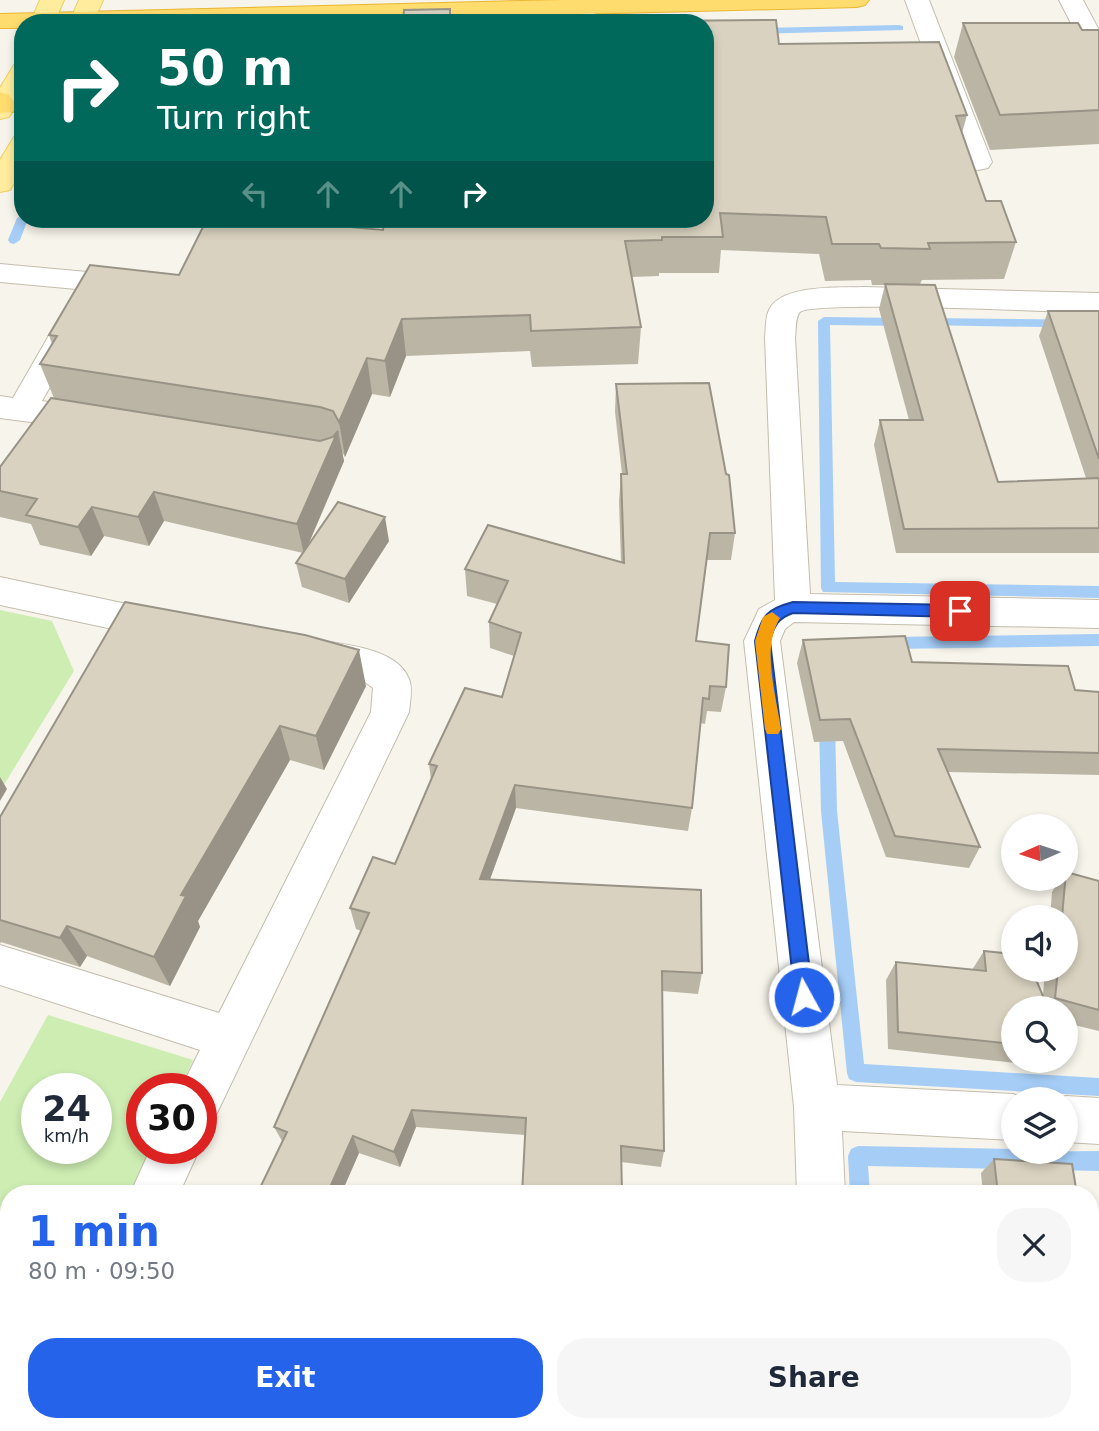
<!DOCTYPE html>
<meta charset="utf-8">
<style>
:root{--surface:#fff;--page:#f6f6f7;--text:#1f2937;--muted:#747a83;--accent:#2563eb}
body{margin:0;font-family:"DejaVu Sans",sans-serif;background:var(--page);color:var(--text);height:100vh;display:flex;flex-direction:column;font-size:26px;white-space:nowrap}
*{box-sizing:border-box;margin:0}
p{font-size:23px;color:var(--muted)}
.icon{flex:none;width:38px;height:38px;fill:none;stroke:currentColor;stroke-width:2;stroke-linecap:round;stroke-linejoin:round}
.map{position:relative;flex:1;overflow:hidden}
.panel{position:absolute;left:0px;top:1185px;width:1099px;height:247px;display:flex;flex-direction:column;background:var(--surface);border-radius:28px 28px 0 0;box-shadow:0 4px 10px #0003}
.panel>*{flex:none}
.top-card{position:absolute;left:14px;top:14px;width:700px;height:214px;border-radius:28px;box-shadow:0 4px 10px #0003;background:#00695c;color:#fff;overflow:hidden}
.needle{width:46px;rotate:267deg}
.tools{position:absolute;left:1001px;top:814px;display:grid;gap:14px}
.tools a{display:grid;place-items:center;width:77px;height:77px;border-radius:50%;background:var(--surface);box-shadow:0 4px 10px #0003;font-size:35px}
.speed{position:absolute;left:21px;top:1073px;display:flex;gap:14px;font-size:35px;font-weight:700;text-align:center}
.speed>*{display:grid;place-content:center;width:91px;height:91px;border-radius:50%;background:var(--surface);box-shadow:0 4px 10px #0003;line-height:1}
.speed small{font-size:18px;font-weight:400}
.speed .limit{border:10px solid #d22;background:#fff;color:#111}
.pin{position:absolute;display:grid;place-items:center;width:60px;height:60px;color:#fff;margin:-30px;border-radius:14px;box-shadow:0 4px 10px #0006}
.me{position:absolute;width:77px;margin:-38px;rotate:353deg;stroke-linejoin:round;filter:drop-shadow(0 0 5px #0008)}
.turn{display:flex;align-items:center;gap:24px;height:147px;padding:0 28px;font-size:32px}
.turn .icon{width:91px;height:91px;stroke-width:2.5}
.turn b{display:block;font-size:49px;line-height:60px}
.lanes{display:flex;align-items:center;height:66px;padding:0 28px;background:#0003;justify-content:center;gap:35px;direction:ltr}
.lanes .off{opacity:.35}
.round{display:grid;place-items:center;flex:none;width:74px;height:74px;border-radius:28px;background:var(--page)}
.overview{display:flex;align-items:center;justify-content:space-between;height:119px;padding:0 28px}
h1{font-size:42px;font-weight:700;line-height:52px;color:var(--accent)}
.cta{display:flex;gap:14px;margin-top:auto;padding:14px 28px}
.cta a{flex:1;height:80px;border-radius:28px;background:var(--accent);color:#fff;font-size:28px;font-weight:700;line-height:80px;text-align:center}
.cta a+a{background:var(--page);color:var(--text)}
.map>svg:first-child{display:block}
.green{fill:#cdedb2;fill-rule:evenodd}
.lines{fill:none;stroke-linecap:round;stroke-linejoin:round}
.stream{fill:#a5cdf6;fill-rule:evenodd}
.minor-casing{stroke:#c3bdad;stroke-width:2}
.major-casing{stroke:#edd063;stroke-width:2}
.highway-casing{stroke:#e9b733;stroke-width:2}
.minor{fill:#fff;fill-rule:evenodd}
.major{fill:#ffec9c;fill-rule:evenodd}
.highway{fill:#ffdc6e;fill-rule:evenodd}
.wall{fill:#bbb5a5}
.shaded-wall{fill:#989386}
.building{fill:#d9d2c0;stroke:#989386;stroke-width:2}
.route{fill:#2563eb;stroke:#184099;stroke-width:2}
.slow{fill:#f59e0b}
</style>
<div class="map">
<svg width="1099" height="1431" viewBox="0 0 1099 1431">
<rect width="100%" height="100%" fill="#f7f4eb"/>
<!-- green -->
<path class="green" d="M0 610 52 621 74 671 0 791Z
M48 1015 193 1060 180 1088H142V1148H152L131 1193 9 1194V1249L0 1246V1102ZM37 1088H96V1148H37Z"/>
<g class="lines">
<!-- stream -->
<path class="stream" d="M899 25 903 26V30L757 34 752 31 757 28Z
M23 215V219H28L20 240 14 244 10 243 8 240 17 218Z
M824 317 901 318 907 322 901 326 830 325 835 582 1099 586V598L823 592 821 588 818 321Z
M926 318 1099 320V328L922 325 920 322Z
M1099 634V646L888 649 880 643 888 637Z
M827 716 833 717 835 722 837 811 864 1064 1099 1078V1096L856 1082 849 1079 847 1073 821 811 819 722 821 717Z
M858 1146 1013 1149V1152L1099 1151V1171L868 1166 870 1194H850L848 1156 851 1149Z
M863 1423H885L886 1431H864Z"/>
<!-- minor casing -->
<g class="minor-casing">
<path id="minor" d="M584 0 591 2 595 7 594 23H570L571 7 575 2Z
M905 0H929L992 162 988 168 978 170 968 168 964 162Z
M1059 0H1083L1099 30V61L1090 59 1087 54Z
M0 264 131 276 142 278 146 285 142 292 131 294 0 282Z
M863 287 1099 293V313C1063 312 814 300 800 312 795 317 796 331 795 338L810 594 1099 600V628L794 622 785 629 780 641 837 1085 1013 1094 1026 1099H1013V1140L842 1131 845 1194H797L794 1107 744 641 759 609 775 600 765 338C766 329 765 318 769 310 781 284 839 288 863 287Z
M70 315 81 318 85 325 42 401 103 411 108 419 103 427 92 430 0 418V396L13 398 59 318Z
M0 577 169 613 182 617 187 627 182 637 169 641 0 605Z
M311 639C340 644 397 647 409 679 413 688 410 702 409 712L217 1113 201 1120V1088H181L200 1050 0 985V945L219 1013 371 712 373 688 358 677 298 664 292 654 298 644Z
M1066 1096 1099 1098V1144L1066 1142V1099H1058Z
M151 1148H200L179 1194H130Z
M15 1423H68L65 1431H11Z
M807 1423H859L860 1431H806Z"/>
</g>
<!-- major casing -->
<g class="major-casing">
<path id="major" d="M40 0H64L54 23H30Z
M79 0H103L93 23H69Z
M23 62V93L9 117 0 119V88L14 65Z
M23 135V168L10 190 0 192V160L14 137Z"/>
</g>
<!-- highway casing -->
<g class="highway-casing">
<path id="highway" d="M563 0H869L865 5 857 7 225 23H23V28H0V14Z
M0 92 9 95 17 106 13 112 0 113Z"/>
</g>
<!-- minor -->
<use href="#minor" class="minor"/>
<!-- major -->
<use href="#major" class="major"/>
<!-- highway -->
<use href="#highway" class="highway"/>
</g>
<!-- wall -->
<path class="wall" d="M963 23 1099 30V144L990 150 954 57Z
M779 44 967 115 962 133 986 201 1016 242 1004 279 922 280 920 284 998 482 1086 478 1039 336 1048 311H1099V553H896L874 445 880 420H909L879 309 885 285H872L871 280 825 281 819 254 721 250 719 273H659V276L632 277 641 327 638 364 532 367 530 351 406 356 390 397 372 394 345 457 342 452 344 461 307 548 389 541 349 603 302 587 296 563 303 553 164 521 149 546 104 536 91 556 40 545 31 524 0 517V467L54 398 40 364 52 344 49 335 179 275 205 222 109 219H262L383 230 705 219Z
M616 384 735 533 731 560H707L696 641 726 687 721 712 707 711 705 724 700 723 692 808 688 831 516 808 490 879 702 973 698 994 662 991 664 1151 661 1167 621 1162 525 1135 416 1127 400 1167 359 1153 341 1194H257L282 1141 274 1127 361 931 356 929 350 908 395 864 431 780 429 764 502 697 514 656 490 648 489 622 497 604 467 596 465 569 621 562 619 501 621 474H622L615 412Z
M803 640 912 662 1075 690 1099 692V775L948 772 980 847 969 868 886 857 843 741 814 742 797 663Z
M366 686 324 770 290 760 198 921 200 927 170 986 87 956 80 967 1 942 0 944V817Z
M1061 878 1099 881V1031L1066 1023V1008H1013V1060H1057L1052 1067 888 1049 886 980 896 962 972 970 984 951 1043 995 1045 970H1066V917H1050L1052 892Z
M994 1159 1077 1194H983L981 1173Z
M1090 1282 1099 1336 1090 1340Z"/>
<!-- shaded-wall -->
<path class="shaded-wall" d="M402 319 406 356 390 397 385 361Z
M367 358 372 394 345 457 339 422Z
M338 431 344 461 304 554 297 524Z
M154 492 164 521 149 546 138 517Z
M92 507 104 536 91 556 78 527Z
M385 517 389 541 349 603 345 579Z
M359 650 366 686 324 770 316 736Z
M280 726 290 760 198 921 200 927 170 986 154 957 181 895Z
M0 777 7 789 0 801Z
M515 785 516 808 482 901 480 879Z
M67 926 87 956 80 967 60 938Z
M412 1110 416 1127 400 1167 394 1152Z
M353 1136 359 1153 341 1194H327Z
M9 1297V1359L0 1375V1312Z"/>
<!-- building -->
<path class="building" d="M450 9V23H403L404 10Z
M776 20 779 44 939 42 967 115 956 116 986 201H1001L1016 242 928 243 930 249 881 248 879 244H832L826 217 720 213 723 237H662V240L625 241 641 327 531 331 530 315 402 319 385 361 367 358 339 422 333 411 320 407 40 364 57 336 49 335 90 265 179 275 207 219H262L383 230 385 219H705V23H659V21Z
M963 23H1078L1082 30H1099V110L1000 115Z
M885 284 935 285 998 482 1099 478V528L904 529 880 420H923Z
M1048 311H1099V459Z
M709 383 726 474 729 475 735 533H710L696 641 729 645 726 687 710 686 709 699 703 698 692 808 515 785 480 879 701 890 702 973 662 971 664 1151 621 1146 622 1194H522L526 1118 412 1110 394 1152 353 1136 327 1194H257L287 1132 274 1127 369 913 350 908 373 857 395 864 437 766 429 764 465 688 502 697 521 633 489 622 508 581 465 569 488 525 624 563 621 474H627L616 384Z
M51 398 320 441 333 437 338 431 297 524 154 492 138 517 92 507 78 527 26 515 37 499 0 491V467Z
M338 502 385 517 345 579 296 563Z
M125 602 305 635 359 650 316 736 280 726 181 895 186 896 154 957 67 926 60 938 0 920V817Z
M905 636 912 662 1068 666 1075 690 1099 692V753L938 749 980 847 895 836 850 719 820 720 803 640Z
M1066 872 1099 881V1010L1055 998 1058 970H1066V917H1062Z
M984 951 1013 954V970H1032L1048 1008H1013V1044L898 1032 896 962 986 971Z
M994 1159 1072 1164 1077 1194H998Z
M0 1244 9 1248V1297L0 1312Z
M1090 1282 1099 1336 1090 1335Z
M154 1423H622V1431H150Z"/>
<!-- route -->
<path class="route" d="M793 602 960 605 968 611 960 617 793 613C778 618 774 626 770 641L813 997 810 1003 804 1006 797 1003 795 997 755 641C762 615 767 609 793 602Z"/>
<!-- slow -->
<path class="slow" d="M772 612 780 618C761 648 776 695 781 729L778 734H767L765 729 755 641 763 617Z"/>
</svg>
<div class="tools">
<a><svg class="needle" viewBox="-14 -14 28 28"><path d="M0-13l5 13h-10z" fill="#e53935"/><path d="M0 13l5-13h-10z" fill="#747a83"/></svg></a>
<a><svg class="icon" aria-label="sound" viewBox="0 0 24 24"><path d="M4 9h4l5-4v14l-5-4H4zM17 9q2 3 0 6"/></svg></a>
<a><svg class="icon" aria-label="search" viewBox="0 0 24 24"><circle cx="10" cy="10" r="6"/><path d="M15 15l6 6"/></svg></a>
<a><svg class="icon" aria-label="layers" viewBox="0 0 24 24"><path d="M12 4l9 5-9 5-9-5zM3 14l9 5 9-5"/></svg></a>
</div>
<div class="speed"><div>24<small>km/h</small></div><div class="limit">30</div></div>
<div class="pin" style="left:960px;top:611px;background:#d93025"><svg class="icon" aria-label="arrive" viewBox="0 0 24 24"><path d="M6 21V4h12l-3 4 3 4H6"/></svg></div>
<svg class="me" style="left:804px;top:997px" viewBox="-20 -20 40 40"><circle r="17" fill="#2563eb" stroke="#fff" stroke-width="3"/><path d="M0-11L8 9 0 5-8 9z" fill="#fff"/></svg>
<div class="top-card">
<div class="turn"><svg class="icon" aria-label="right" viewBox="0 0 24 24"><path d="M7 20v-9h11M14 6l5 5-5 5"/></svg><div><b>50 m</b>Turn right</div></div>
<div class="lanes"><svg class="icon off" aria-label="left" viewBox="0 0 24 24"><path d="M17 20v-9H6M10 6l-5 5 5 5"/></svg><svg class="icon off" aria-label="ahead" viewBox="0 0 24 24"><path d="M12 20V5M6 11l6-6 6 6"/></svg><svg class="icon off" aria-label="ahead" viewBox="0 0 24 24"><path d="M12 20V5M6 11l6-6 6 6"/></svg><svg class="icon" aria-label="right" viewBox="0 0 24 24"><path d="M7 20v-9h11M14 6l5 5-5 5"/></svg></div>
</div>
<section class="panel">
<div class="overview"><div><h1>1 min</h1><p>80 m · 09:50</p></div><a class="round"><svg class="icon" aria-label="close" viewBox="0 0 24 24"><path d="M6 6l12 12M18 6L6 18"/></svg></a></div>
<div class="cta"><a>Exit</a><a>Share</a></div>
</section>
</div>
